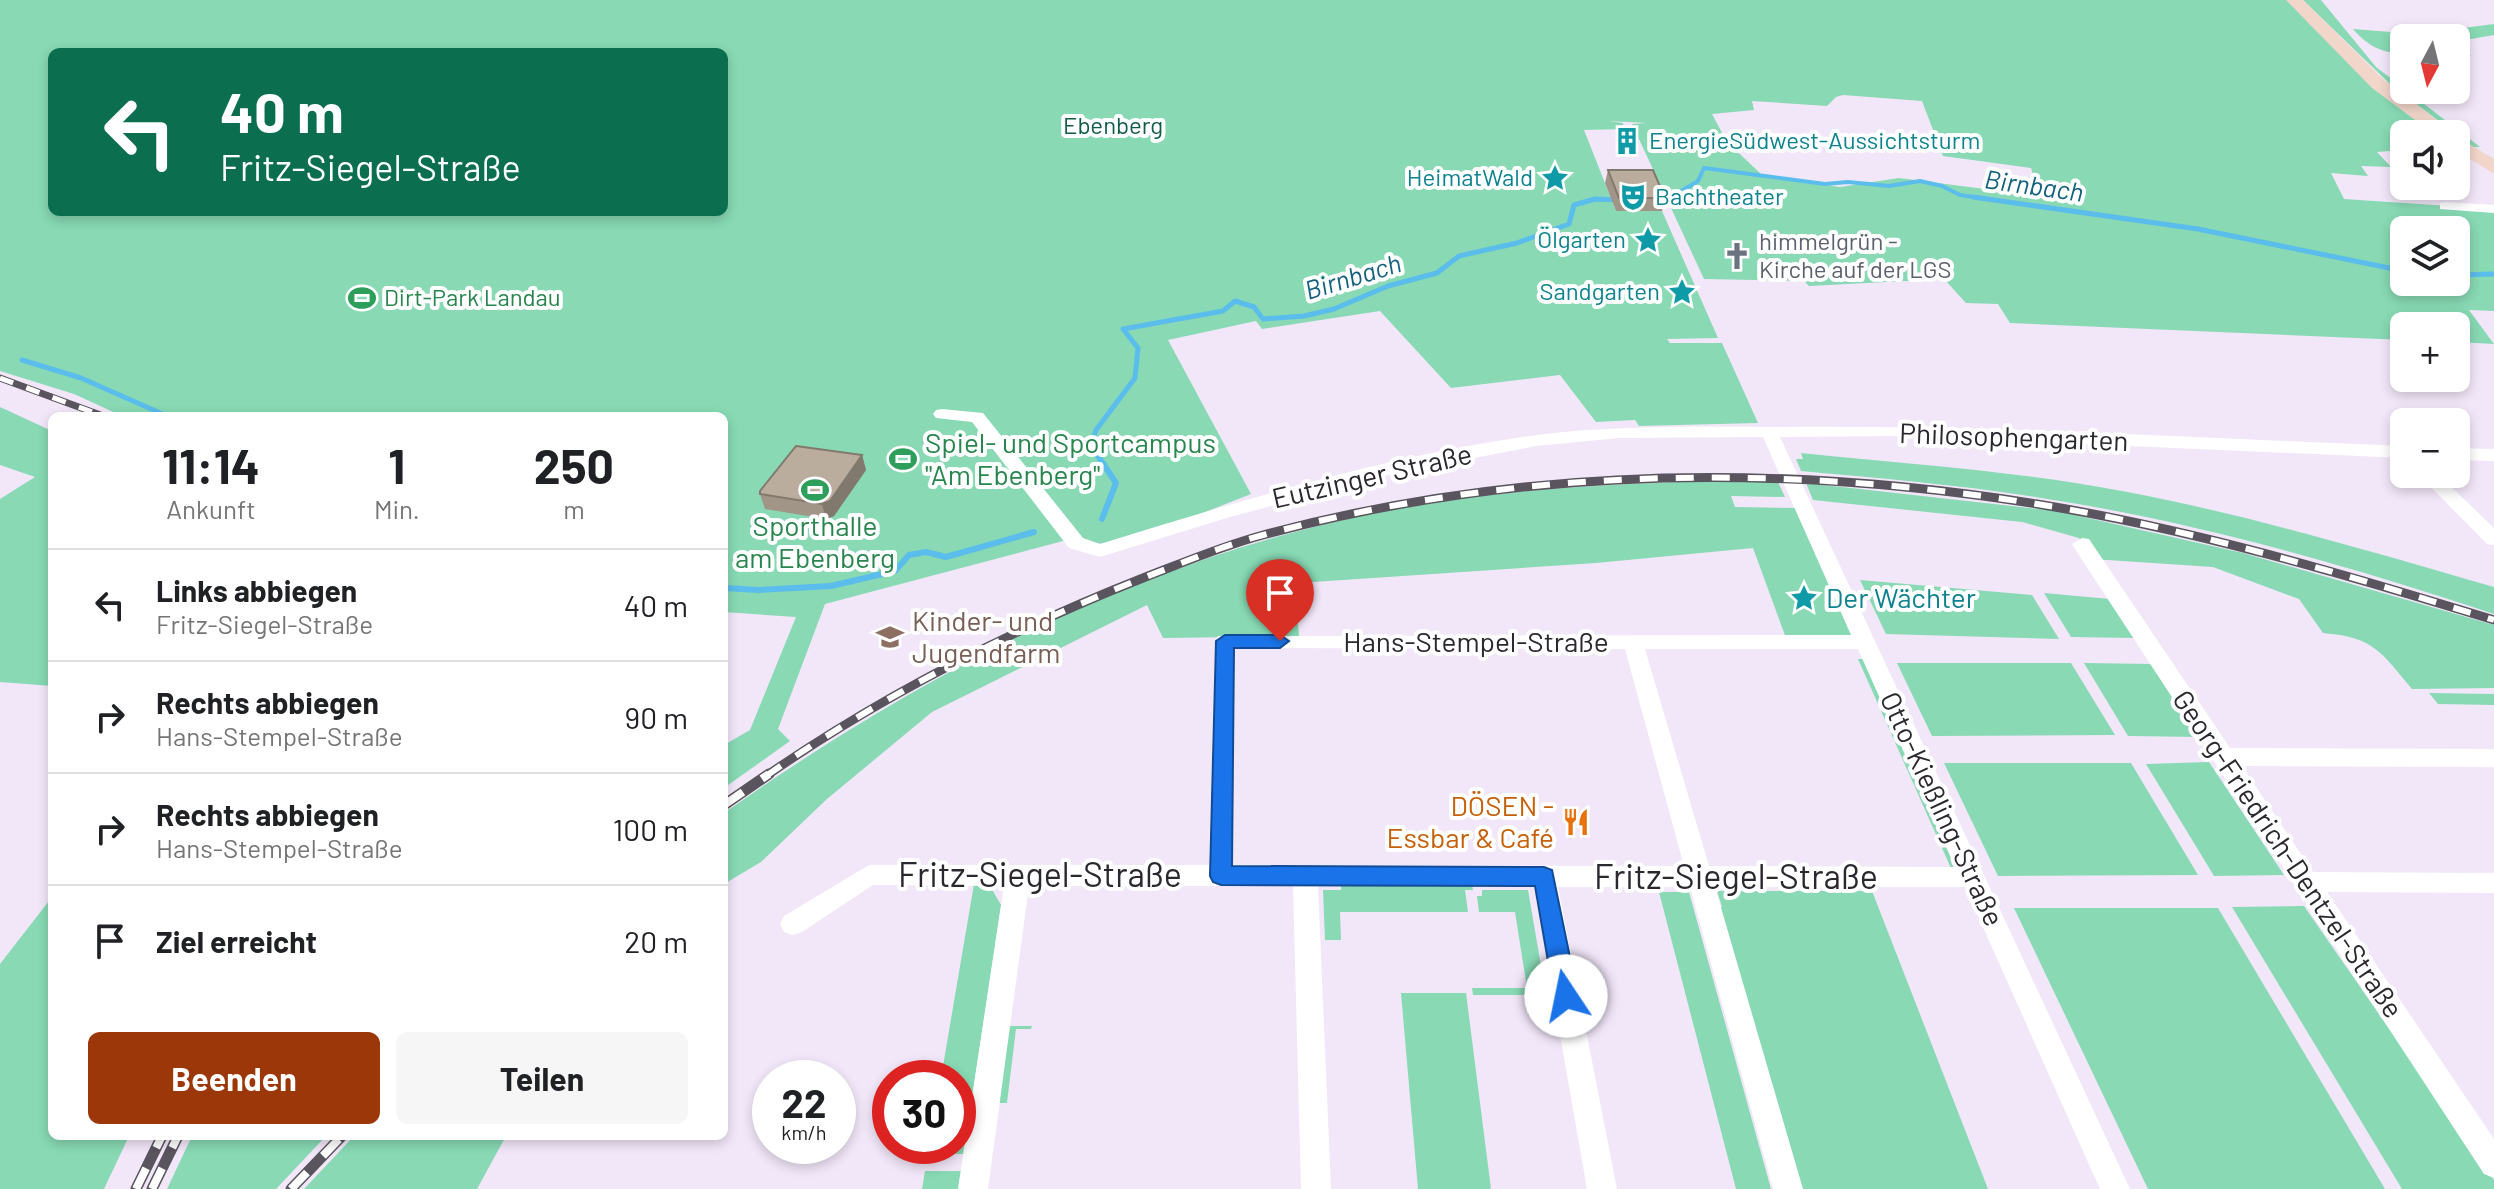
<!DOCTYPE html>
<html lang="de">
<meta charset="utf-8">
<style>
:root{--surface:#fff;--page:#f6f6f6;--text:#202124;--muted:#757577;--line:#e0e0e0;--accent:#9c3709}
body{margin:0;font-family:Barlow,sans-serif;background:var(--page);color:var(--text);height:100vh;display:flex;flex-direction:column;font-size:30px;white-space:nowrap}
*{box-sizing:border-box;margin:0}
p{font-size:26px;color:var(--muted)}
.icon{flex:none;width:44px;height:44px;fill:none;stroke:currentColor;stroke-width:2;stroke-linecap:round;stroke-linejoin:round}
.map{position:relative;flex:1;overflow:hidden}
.sheet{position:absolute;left:48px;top:412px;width:680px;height:728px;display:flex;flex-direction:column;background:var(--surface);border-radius:12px;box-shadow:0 4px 12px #0003}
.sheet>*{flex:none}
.guide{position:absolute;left:48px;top:48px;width:680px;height:168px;border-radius:12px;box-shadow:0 4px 12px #0003;background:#0b6e4f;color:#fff;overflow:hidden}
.needle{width:52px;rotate:187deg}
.buttons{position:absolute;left:2390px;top:24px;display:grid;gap:16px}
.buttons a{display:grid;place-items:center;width:80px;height:80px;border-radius:12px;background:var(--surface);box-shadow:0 4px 12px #0003;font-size:40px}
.speed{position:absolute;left:752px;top:1060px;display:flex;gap:16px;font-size:40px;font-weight:700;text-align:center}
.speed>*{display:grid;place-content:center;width:104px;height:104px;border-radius:50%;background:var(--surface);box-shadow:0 4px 12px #0003;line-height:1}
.speed small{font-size:20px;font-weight:400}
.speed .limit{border:12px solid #d22;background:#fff;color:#111}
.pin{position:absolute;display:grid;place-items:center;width:68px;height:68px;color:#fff;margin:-82px -34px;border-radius:50% 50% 50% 0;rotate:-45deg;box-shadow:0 0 8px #0007}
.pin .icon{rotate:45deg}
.me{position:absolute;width:88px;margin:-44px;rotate:349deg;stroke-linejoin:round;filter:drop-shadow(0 0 6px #0008)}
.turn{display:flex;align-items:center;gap:28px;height:168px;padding:0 40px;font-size:36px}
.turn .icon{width:104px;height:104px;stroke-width:2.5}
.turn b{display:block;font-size:56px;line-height:68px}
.eta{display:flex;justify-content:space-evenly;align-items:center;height:136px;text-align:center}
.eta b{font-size:48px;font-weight:700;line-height:56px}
.button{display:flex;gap:16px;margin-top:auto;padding:16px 40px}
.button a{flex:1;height:92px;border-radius:12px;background:var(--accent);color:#fff;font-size:32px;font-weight:700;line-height:92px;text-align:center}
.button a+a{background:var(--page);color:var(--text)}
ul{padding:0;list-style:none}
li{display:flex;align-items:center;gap:24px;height:112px;padding:0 40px;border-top:2px solid var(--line)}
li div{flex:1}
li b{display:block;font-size:30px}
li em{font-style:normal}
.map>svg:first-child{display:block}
.green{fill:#88d9b4;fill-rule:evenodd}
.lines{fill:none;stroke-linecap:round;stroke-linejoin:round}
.stream-far2{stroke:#5bbdeb;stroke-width:4}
.stream-far1{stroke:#5bbdeb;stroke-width:5}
.stream{stroke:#5bbdeb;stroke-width:6}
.street{fill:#fff;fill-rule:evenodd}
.secondary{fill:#f2d6ca;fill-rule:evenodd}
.rail-far2-casing{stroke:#59545d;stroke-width:7}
.rail-far1-casing{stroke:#59545d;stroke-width:9}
.rail-casing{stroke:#59545d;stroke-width:11}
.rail-far2{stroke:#fff;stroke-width:5;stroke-dasharray:14;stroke-linecap:butt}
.rail-far1{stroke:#fff;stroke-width:6;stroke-dasharray:18;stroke-linecap:butt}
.rail{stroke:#fff;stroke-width:8;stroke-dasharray:23;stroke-linecap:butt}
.wall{fill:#a09587}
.shaded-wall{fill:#82796e}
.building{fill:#baad9d;stroke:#82796e;stroke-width:2}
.route{fill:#1a73e8;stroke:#114b97;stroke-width:2}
.labels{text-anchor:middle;stroke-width:8;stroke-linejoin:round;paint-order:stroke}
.far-park-label{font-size:24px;fill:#105e42;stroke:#fff}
.far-culture-label{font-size:24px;fill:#0d838f;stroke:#fff;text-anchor:end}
.far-worship-label{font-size:24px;fill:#5b616d;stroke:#fff;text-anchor:start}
.far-leisure-label{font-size:24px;fill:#27864d;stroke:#fff;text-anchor:start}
.far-water-label{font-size:26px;font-style:italic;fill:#13607f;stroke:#fff}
.street-label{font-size:28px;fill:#2b272e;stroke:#fff}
.leisure-label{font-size:28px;fill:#27864d;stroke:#fff;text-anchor:start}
.culture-label{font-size:28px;fill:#0d838f;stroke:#fff;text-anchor:start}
.education-label{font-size:28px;fill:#785e54;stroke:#fff;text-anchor:start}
.food-label{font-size:28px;fill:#c56008;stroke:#fff;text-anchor:end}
.near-street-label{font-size:34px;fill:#2b272e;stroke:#fff}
</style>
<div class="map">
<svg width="2494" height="1189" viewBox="0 0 2494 1189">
<rect width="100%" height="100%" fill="#f2e7f9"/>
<!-- green -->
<path class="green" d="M0 0H2287L2362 77 2436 134H2404V150L2377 152 2391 167 2361 166 2368 176 2331 173 2344 199 2494 209V311L2469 310 2494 344 2456 342V326H2404V340L2010 323 1998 304 1966 303 1944 279 1809 286 1804 281 1704 279 1632 124 1647 123 1609 121 1623 123 1624 129 1584 130 1616 211H1662L1718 338 1667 339 1670 343H1722L1758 423 1639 426 1635 420 1596 422 1560 375 1451 388 1380 311 1262 329 1256 321 1168 340 1251 494 1190 518 1106 544 1063 541 825 604 778 729 790 741 724 788V745L750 730 796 617 724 612V416H122L74 394 0 371ZM52 52H724V212H52ZM1843 95 1922 101 1943 156 2031 168 2039 196 1899 178 1840 187 1759 176 1760 173 1727 142 1712 114 1754 110 1752 101 1827 106 1836 97ZM2404 230H2456V282H2404Z
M2303 0H2321L2376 67 2480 147H2473L2390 84Z
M2494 24V35L2465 40 2463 46 2471 56 2456 57V38H2404V54C2380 52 2369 47 2353 29L2416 34Z
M0 407 52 431V686L0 682V499L35 477 0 465Z
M1801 453C1908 464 2016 471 2122 491 2245 514 2374 552 2494 587V614C2353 567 2207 525 2060 501 1974 486 1887 479 1801 471L1796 459H1803Z
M1713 481 1778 482 1785 497 1731 496 1735 507 1796 508 1856 639 1786 638 1753 548 1596 563 1313 582 1296 599 1299 636 1163 638 1147 605 932 712 827 799 761 862 724 884V813C923 673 1141 559 1381 512 1489 490 1602 484 1713 481Z
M1806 483 2057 511 2243 553 2494 625V688L2412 689C2381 652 2374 637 2323 633L2299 599 2213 567 2092 559 2079 538 2022 522 1813 500Z
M1860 580 2032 595 2059 639 1886 634Z
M2044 593 2110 599 2135 638 2071 637Z
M1858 659H1864L1960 875H1954Z
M1897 663H2071L2115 735 1932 736Z
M2084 663 2152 664 2201 737 2128 736Z
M2429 693 2494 694V705L2438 704Z
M2209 762 2284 875 2214 876 2146 764Z
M1944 763H2131L2198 875 1998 876Z
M974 884 993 891 1001 905 973 1092H958V1078H941Z
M1341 884H1472L1473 890H1465L1468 912H1340L1341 940H1325L1323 890H1341Z
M1482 890H1528L1546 995H1473L1472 988H1527L1515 912H1479L1477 896H1482Z
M1717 891H1872L1988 1189H1798L1717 907H1722Z
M1659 892H1689L1771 1189H1736Z
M52 897V1136H129L104 1189H0V964Z
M2304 906 2494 1180V1189H2402L2232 907Z
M2014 908H2218L2385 1189H2148Z
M1401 993H1466L1491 1189H1418Z
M1006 1026H1032L1031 1029H1016L1007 1103H995Z
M958 1104H971L963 1154H928L929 1146H958Z
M192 1136H326L276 1189H167Z
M354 1136H506L477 1189H304Z
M925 1171H961L958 1189H922Z"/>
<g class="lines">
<!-- stream-far2 -->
<path class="stream-far2" d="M1670 198 1698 181 1704 168 1825 184 1848 182 1889 186 1920 181 1942 186 1960 195 1987 199"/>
<!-- stream-far1 -->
<path class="stream-far1" d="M1973 197 2198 229 2404 271
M2456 275 2494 274
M22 360 81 378 167 416
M1096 452 1091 445 1096 430 1135 378 1138 348 1123 329 1223 311 1235 301 1254 307 1263 319 1304 316 1334 309 1388 286 1437 273 1459 256 1517 243 1569 224 1574 205 1595 199 1619 200"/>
<!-- stream -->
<path class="stream" d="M1094 450 1116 483 1102 519
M724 588 759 590 831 586 895 571 909 555 926 552 946 557 1034 532"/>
<!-- street -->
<path class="street" d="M2445 202 2494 205V213L2440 209V203Z
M942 409 983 413 1083 538 1100 544C1243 500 1389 455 1537 435 1618 425 1701 427 1781 427 1989 425 2197 438 2404 446V458L1898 436 1780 437 2130 1189H2100L1965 887H1715L1803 1189H1773L1690 887H1558L1617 1189H1587L1534 886H1318L1331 1189H1301L1293 886H1029L988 1189H958L1004 886 873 885 802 932 793 935 784 932 780 924 784 916 869 865H1209L1215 641 1218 636 1851 635 1763 437 1619 438 1536 446 1392 474 1230 517 1100 557 1069 548 972 422 936 418 933 414 936 410ZM1235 648 1625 649 1684 866 1233 865ZM1645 649H1858L1955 867 1709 866Z
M2456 448 2494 449V461L2456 460Z
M2418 474H2438L2494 528V545L2487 544Z
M2082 538 2089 539 2230 748 2494 749V767L2242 766 2313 872 2494 873V893L2327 892 2494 1139V1178L2484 1174 2075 549 2072 544Z"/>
<!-- secondary -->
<path class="secondary" d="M2286 0H2303L2384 80 2455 134H2434L2372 88Z
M2456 136 2494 159V174L2456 150Z"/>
<!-- rail-far2 casing -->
<g class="rail-far2-casing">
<path id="rail-far2" d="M0 378 103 416"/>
</g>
<!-- rail-far1 casing -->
<g class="rail-far1-casing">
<path id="rail-far1" d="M766 776C883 695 1011 630 1143 578 1182 563 1222 546 1263 535 1516 467 1779 463 2037 504 2192 529 2344 574 2494 620"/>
</g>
<!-- rail casing -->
<g class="rail-casing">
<path id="rail" d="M724 805 769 774
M136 1189 162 1136
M152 1189 178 1136
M291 1189 342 1136"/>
</g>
<!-- rail-far2 -->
<use href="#rail-far2" class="rail-far2"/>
<!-- rail-far1 -->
<use href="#rail-far1" class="rail-far1"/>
<!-- rail -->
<use href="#rail" class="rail"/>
</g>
<!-- wall -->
<path class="wall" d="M1608 170 1665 198 1662 211H1616L1605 183Z
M862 455 866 470 834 516 826 519 765 509 760 494Z"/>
<!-- shaded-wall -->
<path class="shaded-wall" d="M862 455 866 470 834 516 826 519 822 504Z"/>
<!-- building -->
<path class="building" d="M1608 170H1653L1665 198H1619Z
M796 446 862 455 830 501 822 504 760 494V491Z"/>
<!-- route -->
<path class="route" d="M1225 635H1280L1289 641 1280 648H1234L1232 866 1544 867 1552 870 1578 996 1575 1004 1566 1007 1558 1004 1554 996 1535 886 1221 885 1213 882 1210 876 1216 641Z"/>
<!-- icons -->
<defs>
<g id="building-bare" transform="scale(2.16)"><path d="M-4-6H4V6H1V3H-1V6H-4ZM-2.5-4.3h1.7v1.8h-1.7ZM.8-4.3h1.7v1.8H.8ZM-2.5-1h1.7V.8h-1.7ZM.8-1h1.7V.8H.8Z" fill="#0f9aa8" stroke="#fff" stroke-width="2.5" paint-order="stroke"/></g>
<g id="sight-bare" transform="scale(2.16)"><path d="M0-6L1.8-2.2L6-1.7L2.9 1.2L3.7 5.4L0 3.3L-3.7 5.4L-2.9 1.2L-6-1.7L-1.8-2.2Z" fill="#0f9aa8" stroke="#fff" stroke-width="2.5" paint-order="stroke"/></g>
<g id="theatre-bare" transform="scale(2.16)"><path d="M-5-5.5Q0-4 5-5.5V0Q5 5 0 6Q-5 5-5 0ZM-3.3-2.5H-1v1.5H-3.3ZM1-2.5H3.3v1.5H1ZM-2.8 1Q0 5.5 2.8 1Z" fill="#0f9aa8" stroke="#fff" stroke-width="2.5" paint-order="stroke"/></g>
<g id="church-bare" transform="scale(2.16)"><path d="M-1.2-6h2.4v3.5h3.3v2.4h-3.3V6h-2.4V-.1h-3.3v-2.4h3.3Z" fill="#6b7280" stroke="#fff" stroke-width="2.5" paint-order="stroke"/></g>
<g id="stadium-bare" transform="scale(2.16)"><path d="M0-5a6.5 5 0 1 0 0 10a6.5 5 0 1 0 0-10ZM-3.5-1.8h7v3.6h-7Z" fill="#2e9e5b" stroke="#fff" stroke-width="2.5" paint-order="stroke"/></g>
<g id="school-bare" transform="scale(2.16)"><path d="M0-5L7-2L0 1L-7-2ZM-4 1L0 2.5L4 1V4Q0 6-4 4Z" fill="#8d6e63" stroke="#fff" stroke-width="2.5" paint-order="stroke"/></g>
<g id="restaurant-bare" transform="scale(2.16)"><path d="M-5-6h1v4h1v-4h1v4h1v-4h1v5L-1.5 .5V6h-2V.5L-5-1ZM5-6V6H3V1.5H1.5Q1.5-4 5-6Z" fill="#e8710a" stroke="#fff" stroke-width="2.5" paint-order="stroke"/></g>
</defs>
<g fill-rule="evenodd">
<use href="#building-bare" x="1627" y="141"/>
<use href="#sight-bare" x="1555" y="178"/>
<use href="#theatre-bare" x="1633" y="197"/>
<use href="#sight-bare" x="1648" y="240"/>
<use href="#church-bare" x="1737" y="256"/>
<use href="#sight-bare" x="1682" y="292"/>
<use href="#stadium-bare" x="362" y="298"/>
<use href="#stadium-bare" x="903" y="459"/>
<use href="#stadium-bare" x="815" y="490"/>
<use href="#sight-bare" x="1804" y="598"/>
<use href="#school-bare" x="890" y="637"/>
<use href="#restaurant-bare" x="1576" y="822"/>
</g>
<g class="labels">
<!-- far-park labels -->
<g class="far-park-label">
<text x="1113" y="134">Ebenberg</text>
</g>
<!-- far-culture labels -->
<g class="far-culture-label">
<text x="1649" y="149" text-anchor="start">EnergieSüdwest-Aussichtsturm</text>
<text x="1533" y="186">HeimatWald</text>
<text x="1655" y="205" text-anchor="start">Bachtheater</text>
<text x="1626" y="248">Ölgarten</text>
<text x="1660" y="300">Sandgarten</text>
</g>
<!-- far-worship labels -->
<g class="far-worship-label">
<text x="1759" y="250">himmelgrün -<tspan x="1759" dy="28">Kirche auf der LGS</tspan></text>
</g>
<!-- far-leisure labels -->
<g class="far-leisure-label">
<text x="384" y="306">Dirt-Park Landau</text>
</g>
<!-- far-water labels -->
<g class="far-water-label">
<text transform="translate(2034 186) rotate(8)" y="9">Birnbach</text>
<text transform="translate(1353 277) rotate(-17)" y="9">Birnbach</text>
</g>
<!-- street labels -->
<g class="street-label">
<text transform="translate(2014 437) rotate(2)" y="10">Philosophengarten</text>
<text transform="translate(1372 476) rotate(-13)" y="10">Eutzinger Straße</text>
<text x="1476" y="652">Hans-Stempel-Straße</text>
<text transform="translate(1942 809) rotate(65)" y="10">Otto-Kießling-Straße</text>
<text transform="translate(2288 854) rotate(56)" y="10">Georg-Friedrich-Dentzel-Straße</text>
</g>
<!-- leisure labels -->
<g class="leisure-label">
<text x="925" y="453">Spiel- und Sportcampus<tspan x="925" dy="32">"Am Ebenberg"</tspan></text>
<text x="815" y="536" text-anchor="middle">Sporthalle<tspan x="815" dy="32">am Ebenberg</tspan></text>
</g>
<!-- culture labels -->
<g class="culture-label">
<text x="1826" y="608">Der Wächter</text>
</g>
<!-- education labels -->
<g class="education-label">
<text x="912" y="631">Kinder- und<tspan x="912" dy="32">Jugendfarm</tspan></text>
</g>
<!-- food labels -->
<g class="food-label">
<text x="1554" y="816">DÖSEN -<tspan x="1554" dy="32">Essbar &amp; Café</tspan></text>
</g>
<!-- near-street labels -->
<g class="near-street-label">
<text x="1040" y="887">Fritz-Siegel-Straße</text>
<text x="1736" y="889">Fritz-Siegel-Straße</text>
</g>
</g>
</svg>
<div class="buttons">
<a><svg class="needle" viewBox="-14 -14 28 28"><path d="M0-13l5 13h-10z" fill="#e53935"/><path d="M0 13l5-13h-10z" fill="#757577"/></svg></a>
<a><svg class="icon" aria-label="sound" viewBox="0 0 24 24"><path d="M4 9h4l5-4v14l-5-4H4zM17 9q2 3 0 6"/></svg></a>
<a><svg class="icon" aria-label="layers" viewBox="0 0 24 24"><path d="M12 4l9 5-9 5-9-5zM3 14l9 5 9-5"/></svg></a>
<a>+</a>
<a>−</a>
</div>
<div class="speed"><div>22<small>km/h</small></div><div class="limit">30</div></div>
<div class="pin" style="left:1280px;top:641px;background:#d93025"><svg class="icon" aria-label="arrive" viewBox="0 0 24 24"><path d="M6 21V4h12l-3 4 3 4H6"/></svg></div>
<svg class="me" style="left:1566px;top:996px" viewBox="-20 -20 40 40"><circle r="19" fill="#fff"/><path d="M0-13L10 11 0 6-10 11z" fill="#1a73e8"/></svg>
<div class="guide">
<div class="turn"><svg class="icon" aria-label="left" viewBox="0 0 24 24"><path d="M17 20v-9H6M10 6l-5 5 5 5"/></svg><div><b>40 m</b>Fritz-Siegel-Straße</div></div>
</div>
<section class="sheet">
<div class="eta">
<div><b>11:14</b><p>Ankunft</p></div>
<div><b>1</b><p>Min.</p></div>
<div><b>250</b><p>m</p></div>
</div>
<ul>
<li><svg class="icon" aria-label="left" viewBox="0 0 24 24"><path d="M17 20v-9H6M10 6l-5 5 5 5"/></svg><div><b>Links abbiegen</b><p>Fritz-Siegel-Straße</p></div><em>40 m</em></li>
<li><svg class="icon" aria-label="right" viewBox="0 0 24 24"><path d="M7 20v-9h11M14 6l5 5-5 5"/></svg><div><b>Rechts abbiegen</b><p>Hans-Stempel-Straße</p></div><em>90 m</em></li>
<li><svg class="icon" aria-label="right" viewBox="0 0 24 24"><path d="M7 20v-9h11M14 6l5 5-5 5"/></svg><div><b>Rechts abbiegen</b><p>Hans-Stempel-Straße</p></div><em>100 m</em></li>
<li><svg class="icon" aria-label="arrive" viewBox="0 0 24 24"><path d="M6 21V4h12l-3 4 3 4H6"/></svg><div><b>Ziel erreicht</b></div><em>20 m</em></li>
</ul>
<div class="button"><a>Beenden</a><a>Teilen</a></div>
</section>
</div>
